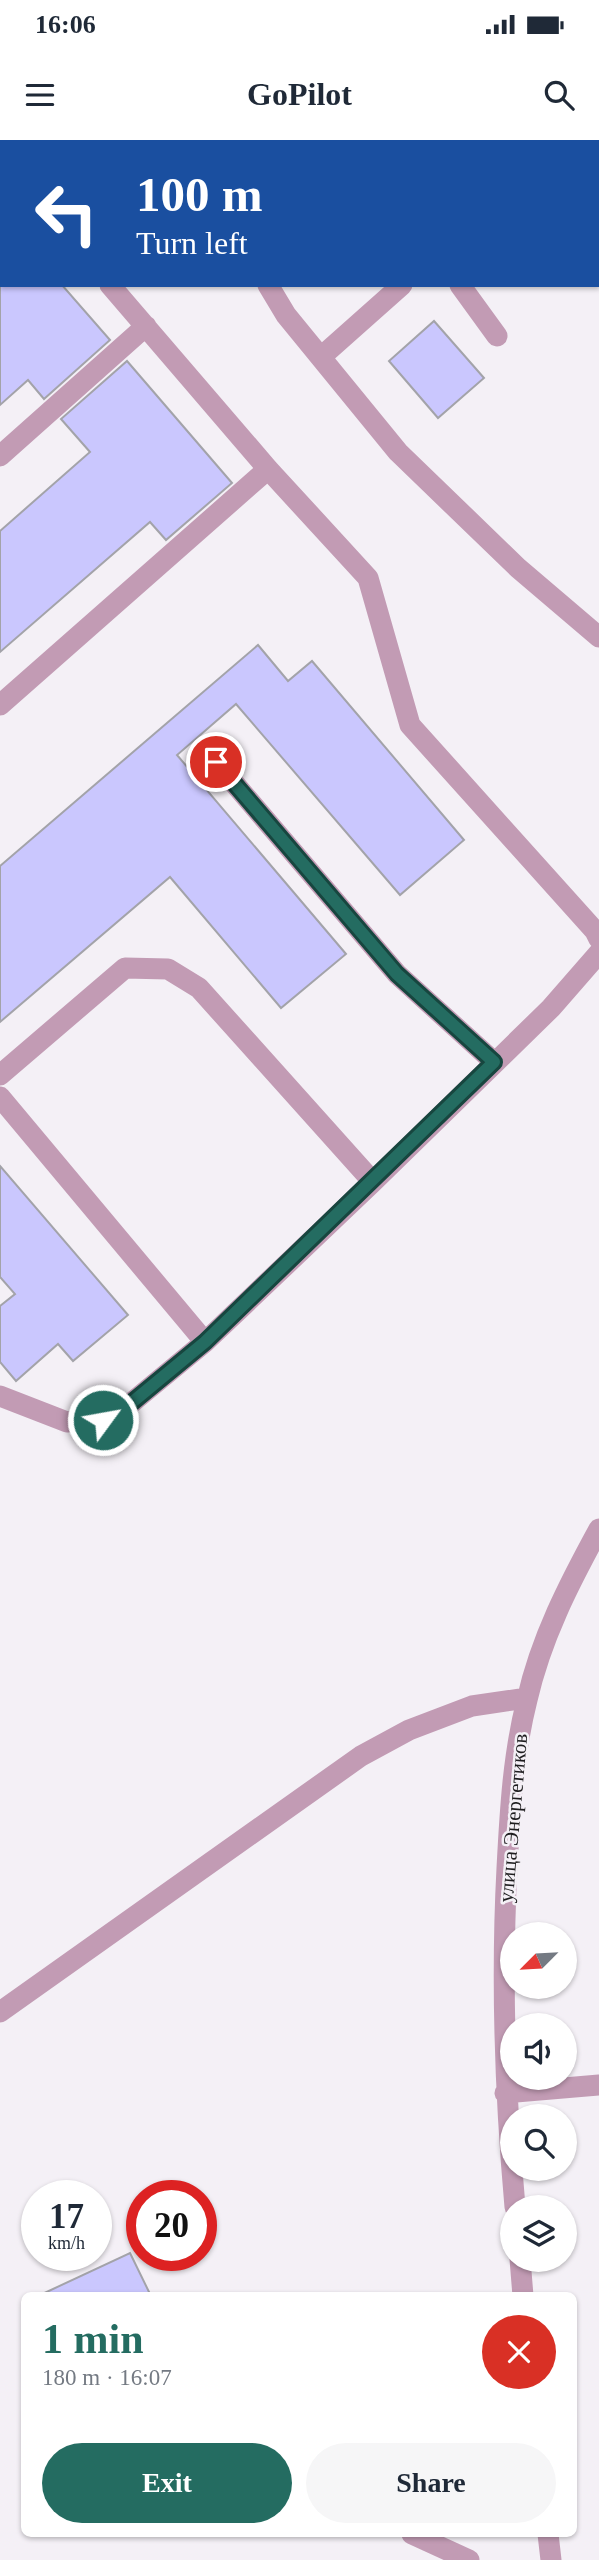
<!DOCTYPE html>
<meta charset="utf-8">
<style>
:root{--surface:#fff;--page:#f6f6f7;--text:#1f2937;--muted:#747a83;--accent:#246c61}
body{margin:0;font-family:Georgia,serif;background:var(--page);color:var(--text);height:100vh;display:flex;flex-direction:column;font-size:26px;white-space:nowrap}
*{box-sizing:border-box;margin:0}
p{font-size:23px;color:var(--muted)}
.icon{flex:none;width:38px;height:38px;fill:none;stroke:currentColor;stroke-width:2;stroke-linecap:round;stroke-linejoin:round}
.map{position:relative;flex:1;overflow:hidden}
.drawer{position:absolute;left:21px;top:2152px;width:556px;height:245px;display:flex;flex-direction:column;background:var(--surface);border-radius:10px;box-shadow:0 2px 5px #0004}
.drawer>*{flex:none}
.hud{position:absolute;left:0px;top:0px;width:600px;height:147px;box-shadow:0 2px 5px #0004;background:#1a4fa0;color:#fff;overflow:hidden}
.needle{width:46px;rotate:246deg}
.fabs{position:absolute;left:500px;top:1782px;display:grid;gap:14px}
.fabs a{display:grid;place-items:center;width:77px;height:77px;border-radius:50%;background:var(--surface);box-shadow:0 2px 5px #0004;font-size:35px}
.speed{position:absolute;left:21px;top:2040px;display:flex;gap:14px;font-size:35px;font-weight:700;text-align:center}
.speed>*{display:grid;place-content:center;width:91px;height:91px;border-radius:50%;background:var(--surface);box-shadow:0 2px 5px #0004;line-height:1}
.speed small{font-size:18px;font-weight:400}
.speed .limit{border:10px solid #d22;background:#fff;color:#111}
.pin{position:absolute;display:grid;place-items:center;width:60px;height:60px;color:#fff;margin:-30px;border:4px solid #fff;border-radius:50%;box-shadow:0 2px 7px #0007}
.me{position:absolute;width:77px;margin:-38px;rotate:58deg;stroke-linejoin:round;filter:drop-shadow(0 0 5px #0008)}
.turn{display:flex;align-items:center;gap:24px;height:147px;padding:0 21px;font-size:32px}
.turn .icon{width:91px;height:91px;stroke-width:2.5}
.turn b{display:block;font-size:49px;line-height:60px}
.round{display:grid;place-items:center;flex:none;width:74px;height:74px;border-radius:37px;background:var(--page)}
.headline{display:flex;align-items:center;justify-content:space-between;height:119px;padding:0 21px}
h1{font-size:42px;font-weight:600;line-height:52px;color:var(--accent)}
.action{display:flex;gap:14px;margin-top:auto;padding:14px 21px}
.action a{flex:1;height:80px;border-radius:42px;background:var(--accent);color:#fff;font-size:28px;font-weight:600;line-height:80px;text-align:center}
.action a+a{background:var(--page);color:var(--text)}
.status{display:flex;justify-content:space-between;align-items:center;height:49px;padding:0 35px;background:var(--surface);direction:ltr}
.status svg{height:19px;fill:currentColor}
header{display:flex;justify-content:space-between;align-items:center;height:91px;padding:0 21px;background:var(--surface);font-size:32px;font-weight:600}
.map>svg:first-child{display:block}
.building{fill:#cac7fe;stroke:#a3a3a9;stroke-width:2}
.lines{fill:none;stroke-linecap:round;stroke-linejoin:round}
.minor{stroke:#c29bb4;stroke-width:21}
.route-casing{stroke:#17463f;stroke-width:18}
.route{stroke:#246c61;stroke-width:12}
.labels{text-anchor:middle;stroke-width:5;stroke-linejoin:round;paint-order:stroke}
.street-label{font-size:21px;fill:#1e1d1f;stroke:#f4f0f6}
</style>
<div class="status"><b>16:06</b><svg viewBox="0 0 49 12"><path d="M0 12V9h3v3zM5 12V6h3v6zM10 12V3h3v9zM15 12V0h3v12zM26 1h20v11H26zM47 4h2v5h-2z"/></svg></div>
<header><svg class="icon" aria-label="menu" viewBox="0 0 24 24"><path d="M4 6h16M4 12h16M4 18h16"/></svg>GoPilot<svg class="icon" aria-label="search" viewBox="0 0 24 24"><circle cx="10" cy="10" r="6"/><path d="M15 15l6 6"/></svg></header>
<div class="map">
<svg width="599" height="2420" viewBox="0 0 599 2420">
<rect width="100%" height="100%" fill="#f4f0f6"/>
<!-- building -->
<path class="building" d="M0 145H62L110 200 44 259 28 240 0 265Z
M434 181 484 238 438 278 389 221Z
M127 221 232 343 166 400 150 382 0 512V391L90 312 61 279Z
M258 505 288 541 312 521 464 700 400 755 236 564 177 615 346 814 281 868 170 737 0 882V726Z
M0 1026 128 1175 73 1221 58 1204 16 1241 0 1222V1166L15 1154 0 1137Z
M130 2113 151 2156H38Z"/>
<g class="lines">
<!-- minor -->
<path class="minor" d="M265 2V0
M422 2V0
M565 2 567 0
M598 68 599 69
M0 70 2 68
M110 145 268 329 368 438 410 585 595 791 599 799
M268 145 286 175 398 312 518 428 599 497
M460 145 497 196
M321 217 402 145
M0 316 146 186
M0 565 268 329
M216 622 397 834 494 922
M0 935 125 828 168 829 199 848 373 1042
M0 957 205 1202
M0 1256 67 1282 103 1280 124 1269 205 1202 373 1042 551 868 599 813
M0 1872 361 1616 409 1590 472 1566 527 1558
M505 1953 599 1945
M515 2067C505 1954 501 1841 507 1728 510 1671 513 1615 527 1560 541 1498 569 1444 599 1389
M520 2119 523 2156
M412 2394 469 2420
M548 2394 551 2420"/>
</g>
<g class="lines">
<!-- route casing -->
<g class="route-casing">
<path id="route" d="M103 1280 124 1269 205 1202 494 922 397 834 216 622"/>
</g>
<!-- route -->
<use href="#route" class="route"/>
</g>
<g class="labels">
<!-- street labels -->
<g class="street-label">
<text transform="translate(513 1678) rotate(-85)" y="7">улица Энергетиков</text>
</g>
</g>
</svg>
<div class="fabs">
<a><svg class="needle" viewBox="-14 -14 28 28"><path d="M0-13l5 13h-10z" fill="#e53935"/><path d="M0 13l5-13h-10z" fill="#747a83"/></svg></a>
<a><svg class="icon" aria-label="sound" viewBox="0 0 24 24"><path d="M4 9h4l5-4v14l-5-4H4zM17 9q2 3 0 6"/></svg></a>
<a><svg class="icon" aria-label="search" viewBox="0 0 24 24"><circle cx="10" cy="10" r="6"/><path d="M15 15l6 6"/></svg></a>
<a><svg class="icon" aria-label="layers" viewBox="0 0 24 24"><path d="M12 4l9 5-9 5-9-5zM3 14l9 5 9-5"/></svg></a>
</div>
<div class="speed"><div>17<small>km/h</small></div><div class="limit">20</div></div>
<div class="pin" style="left:216px;top:622px;background:#d93025"><svg class="icon" aria-label="arrive" viewBox="0 0 24 24"><path d="M6 21V4h12l-3 4 3 4H6"/></svg></div>
<svg class="me" style="left:103px;top:1280px" viewBox="-20 -20 40 40"><circle r="17" fill="#246c61" stroke="#fff" stroke-width="3"/><path d="M0-11L8 9 0 5-8 9z" fill="#fff"/></svg>
<div class="hud">
<div class="turn"><svg class="icon" aria-label="left" viewBox="0 0 24 24"><path d="M17 20v-9H6M10 6l-5 5 5 5"/></svg><div><b>100 m</b>Turn left</div></div>
</div>
<section class="drawer">
<div class="headline"><div><h1>1 min</h1><p>180 m · 16:07</p></div><a class="round" style="background:#d93025;color:#fff"><svg class="icon" aria-label="close" viewBox="0 0 24 24"><path d="M6 6l12 12M18 6L6 18"/></svg></a></div>
<div class="action"><a>Exit</a><a>Share</a></div>
</section>
</div>
